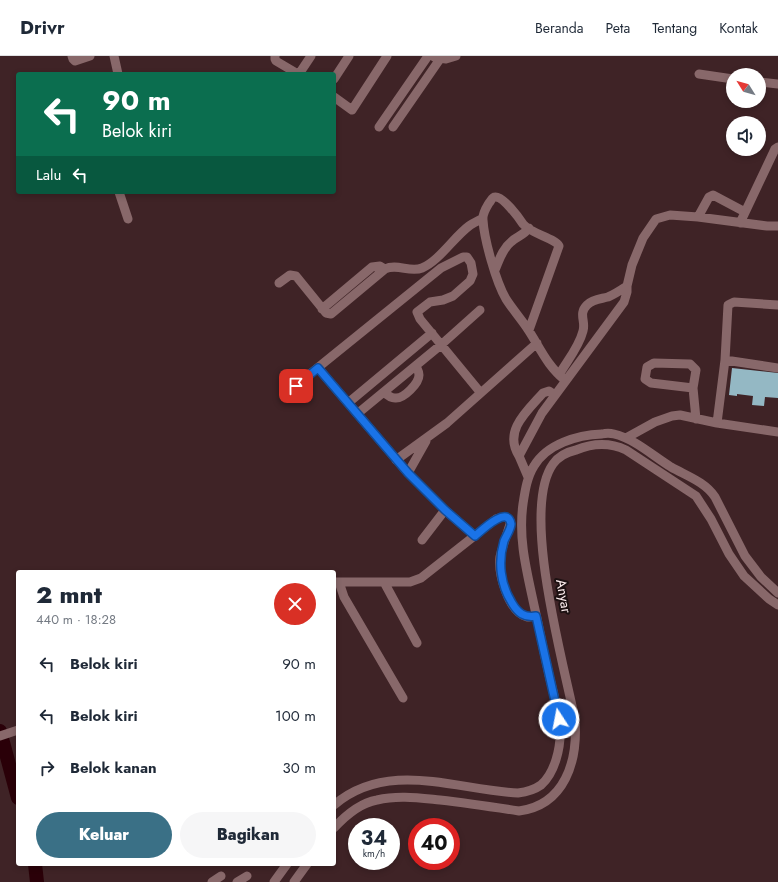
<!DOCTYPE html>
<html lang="id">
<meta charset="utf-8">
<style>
:root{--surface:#fff;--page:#f6f6f7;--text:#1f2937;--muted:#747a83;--line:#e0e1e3;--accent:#3a7086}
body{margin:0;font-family:Jost,sans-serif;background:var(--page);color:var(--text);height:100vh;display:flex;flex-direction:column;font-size:15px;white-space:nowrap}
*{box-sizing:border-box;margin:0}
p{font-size:13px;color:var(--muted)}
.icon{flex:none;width:22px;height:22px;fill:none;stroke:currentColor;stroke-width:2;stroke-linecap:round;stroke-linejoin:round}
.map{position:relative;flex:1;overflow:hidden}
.sheet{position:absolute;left:16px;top:514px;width:320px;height:296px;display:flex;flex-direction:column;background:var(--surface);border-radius:4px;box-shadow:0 2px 6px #0003}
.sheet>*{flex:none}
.top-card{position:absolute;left:16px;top:16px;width:320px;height:122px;border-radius:4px;box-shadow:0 2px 6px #0003;background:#0b6e4f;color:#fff;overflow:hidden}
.needle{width:26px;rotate:307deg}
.controls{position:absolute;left:726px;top:12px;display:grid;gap:8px}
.controls a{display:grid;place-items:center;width:40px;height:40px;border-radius:50%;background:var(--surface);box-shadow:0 2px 6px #0003;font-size:20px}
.speed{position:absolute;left:348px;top:762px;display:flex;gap:8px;font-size:20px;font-weight:700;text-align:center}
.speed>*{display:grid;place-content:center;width:52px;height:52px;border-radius:50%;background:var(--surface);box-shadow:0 2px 6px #0003;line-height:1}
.speed small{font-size:10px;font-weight:400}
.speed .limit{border:6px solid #d22;background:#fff;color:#111}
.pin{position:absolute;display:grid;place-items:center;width:34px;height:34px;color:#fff;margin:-17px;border-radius:8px;box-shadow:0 2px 6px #0006}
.me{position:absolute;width:44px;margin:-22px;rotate:349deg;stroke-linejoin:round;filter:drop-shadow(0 0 3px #0008)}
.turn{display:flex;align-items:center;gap:14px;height:84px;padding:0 20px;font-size:18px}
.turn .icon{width:52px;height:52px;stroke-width:2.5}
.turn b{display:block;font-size:28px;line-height:34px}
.then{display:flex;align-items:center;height:38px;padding:0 20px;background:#0003;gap:8px;font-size:15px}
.round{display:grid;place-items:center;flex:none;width:42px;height:42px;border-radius:21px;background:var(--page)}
.headline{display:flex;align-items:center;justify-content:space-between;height:68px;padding:0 20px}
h1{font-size:24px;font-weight:800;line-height:30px}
.action{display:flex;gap:8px;margin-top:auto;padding:8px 20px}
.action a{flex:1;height:46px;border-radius:24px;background:var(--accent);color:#fff;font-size:16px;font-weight:800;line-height:46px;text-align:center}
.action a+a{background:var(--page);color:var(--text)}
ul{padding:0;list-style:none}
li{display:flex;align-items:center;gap:12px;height:52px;padding:0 20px}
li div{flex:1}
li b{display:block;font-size:15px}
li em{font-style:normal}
header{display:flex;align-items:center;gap:24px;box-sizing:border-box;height:56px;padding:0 20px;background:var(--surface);border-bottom:1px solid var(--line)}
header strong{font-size:19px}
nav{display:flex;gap:22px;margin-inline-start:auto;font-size:14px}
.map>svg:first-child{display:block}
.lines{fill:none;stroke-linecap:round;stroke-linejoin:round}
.river{stroke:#2a0008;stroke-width:14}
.building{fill:#94b8c4}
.minor{stroke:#88686a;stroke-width:9}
.route-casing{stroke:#114b97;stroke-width:10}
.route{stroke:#1a73e8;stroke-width:7}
.labels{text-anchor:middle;stroke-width:4;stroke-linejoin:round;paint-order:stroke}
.street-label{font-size:14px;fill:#fdedee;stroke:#1d1112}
</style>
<header>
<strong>Drivr</strong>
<nav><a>Beranda</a><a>Peta</a><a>Tentang</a><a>Kontak</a></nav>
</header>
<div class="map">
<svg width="778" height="826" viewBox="0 0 778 826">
<rect width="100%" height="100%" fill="#3f2326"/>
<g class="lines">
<!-- river -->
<path class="river" d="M0 675 18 742
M35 808 37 826"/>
</g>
<!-- building -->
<path class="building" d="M732 312 778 317V342L765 341 764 350 752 349 753 340 737 338V340L729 339Z"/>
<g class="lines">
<!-- minor -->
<path class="minor" d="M72 0 73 3 75 5 90 0
M114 0 118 18
M275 0V3L276 5 298 18
M434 1 446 3 456 0
M299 18 311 0
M699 18 733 23
M334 23 349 0
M759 26 778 28
M334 41 352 54 387 0
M379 71 428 0
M393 71 440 3
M119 136 128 163
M698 161 709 141 713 139 745 156
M740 167 775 93 778 91
M495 214C499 205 502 193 511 186 517 180 523 180 529 172
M279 227 290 219 296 220 326 257 331 258 385 213C397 207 410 217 422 212 439 205 454 181 469 170 473 167 478 165 483 162
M322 253 372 211 380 210 385 213
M529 274 559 190C555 182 531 178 523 168 519 162 503 140 495 141 492 141 491 145 489 147 486 152 482 158 483 164 484 183 496 226 506 243 513 254 522 264 529 275 540 292 548 311 565 324
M725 304 778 312
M318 312 408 417 445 454 475 480
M559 319C567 305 579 291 583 275 586 265 578 258 587 249 593 243 601 243 608 241 615 238 621 234 627 230
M693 332 651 327 645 323 647 311 654 307 690 308 696 314 693 332 696 363
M384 336C387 339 391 342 395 342 404 343 419 327 419 319 419 315 417 313 416 310
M284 339 441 212 463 201H467L471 207 473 218 470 225 453 240 443 244 430 246 417 256 420 263 480 336
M348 347 432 277
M357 358 442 288 480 254
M717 367 725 304 728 249 734 246 778 249
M626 382 655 366 672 360 680 359 717 367 778 376
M519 400C503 375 527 355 543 337L549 335 555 339
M396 404 447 367 537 287
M408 417 426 385
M528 421 519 400 542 357 624 246 627 236V230L632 209 643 182 656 163 670 159 698 161 767 170H778
M422 484 445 454
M334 526H410L421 522 496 463C501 461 507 459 510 465 511 468 501 494 500 501 498 517 508 556 527 561 530 561 533 560 536 560
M339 526 344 541 403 642
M384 526 417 587
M0 680 18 674
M334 749C388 703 456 734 518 737 526 736 534 734 541 729 555 717 561 691 560 673 559 653 552 634 548 614 543 593 539 571 534 549 527 516 518 483 523 448 525 435 527 421 534 410 547 388 577 379 602 378 606 377 610 377 614 378 635 383 653 400 671 411 687 420 705 426 715 441L745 500 761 521 778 537
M334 772C345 760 360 747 377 744 398 739 419 742 440 744 466 747 493 751 519 755 565 749 578 705 575 664 564 608 520 454 553 408 558 401 567 396 576 394 593 387 609 386 626 394L696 440 711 463 729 498 744 520 769 543 778 549
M212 826 221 820
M237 826 247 820
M274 826 287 808
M294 826 307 808"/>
</g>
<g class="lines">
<!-- route casing -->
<g class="route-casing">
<path id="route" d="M296 330 318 312 408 417 445 454 475 480C480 476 508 448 511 468 511 473 506 480 504 485 498 505 500 528 512 547 518 557 524 562 536 560L559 663"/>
</g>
<!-- route -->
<use href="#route" class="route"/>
</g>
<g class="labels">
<!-- street labels -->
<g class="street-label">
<text transform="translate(564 540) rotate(80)" y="5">Anyar</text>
</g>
</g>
</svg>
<div class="controls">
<a><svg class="needle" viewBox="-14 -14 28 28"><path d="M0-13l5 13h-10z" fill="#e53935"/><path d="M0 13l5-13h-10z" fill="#747a83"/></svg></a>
<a><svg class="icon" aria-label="sound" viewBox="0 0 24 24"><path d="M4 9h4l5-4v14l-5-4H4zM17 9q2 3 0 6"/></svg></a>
</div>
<div class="speed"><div>34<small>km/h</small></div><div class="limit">40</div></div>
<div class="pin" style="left:296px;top:330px;background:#d93025"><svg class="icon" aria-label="arrive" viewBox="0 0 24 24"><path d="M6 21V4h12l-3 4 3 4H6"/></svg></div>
<svg class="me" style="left:559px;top:663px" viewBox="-20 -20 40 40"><circle r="17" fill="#1a73e8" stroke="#fff" stroke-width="3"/><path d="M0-11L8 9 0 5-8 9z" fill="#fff"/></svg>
<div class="top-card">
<div class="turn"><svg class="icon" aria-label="left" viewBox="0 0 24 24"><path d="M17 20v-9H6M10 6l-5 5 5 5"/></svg><div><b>90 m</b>Belok kiri</div></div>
<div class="then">Lalu<svg class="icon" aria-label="left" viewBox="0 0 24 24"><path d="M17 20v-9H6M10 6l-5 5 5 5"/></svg></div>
</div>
<section class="sheet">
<div class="headline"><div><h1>2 mnt</h1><p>440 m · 18:28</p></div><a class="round" style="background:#d93025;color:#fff"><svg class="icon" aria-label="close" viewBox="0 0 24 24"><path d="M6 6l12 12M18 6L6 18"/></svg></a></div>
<ul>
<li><svg class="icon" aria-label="left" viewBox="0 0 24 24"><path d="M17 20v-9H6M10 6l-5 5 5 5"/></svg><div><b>Belok kiri</b></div><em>90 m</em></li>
<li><svg class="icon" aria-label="left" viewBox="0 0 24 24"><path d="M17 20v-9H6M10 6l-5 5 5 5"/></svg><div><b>Belok kiri</b></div><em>100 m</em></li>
<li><svg class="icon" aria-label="right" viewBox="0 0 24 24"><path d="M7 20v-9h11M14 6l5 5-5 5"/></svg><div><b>Belok kanan</b></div><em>30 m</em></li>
</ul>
<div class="action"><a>Keluar</a><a>Bagikan</a></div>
</section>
</div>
